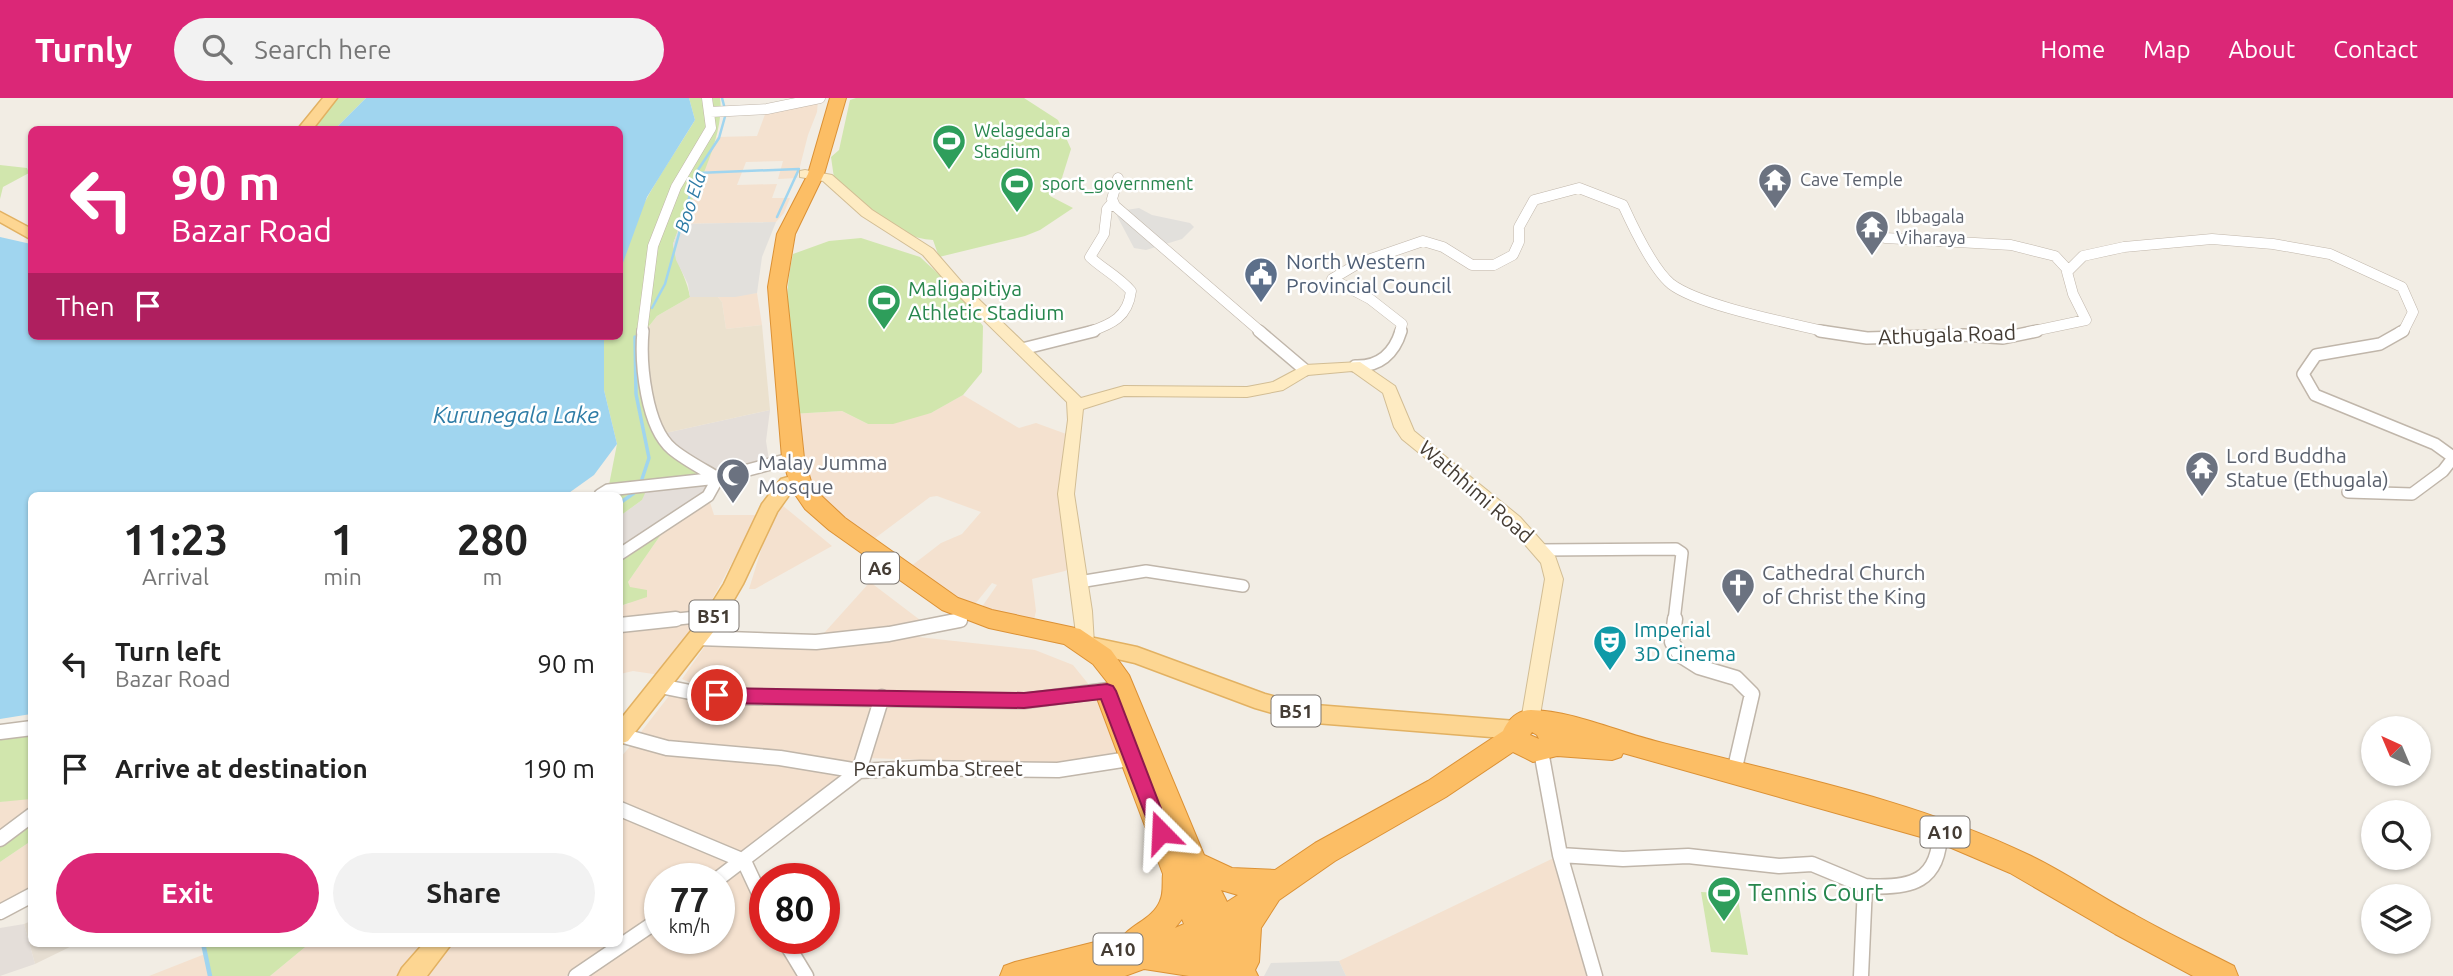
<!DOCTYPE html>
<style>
:root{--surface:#fff;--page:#f2f2f2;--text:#222;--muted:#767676;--accent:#db2777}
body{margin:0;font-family:Ubuntu,sans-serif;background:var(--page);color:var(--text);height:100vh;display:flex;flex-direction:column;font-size:26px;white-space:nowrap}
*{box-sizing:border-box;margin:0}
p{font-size:23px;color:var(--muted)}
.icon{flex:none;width:38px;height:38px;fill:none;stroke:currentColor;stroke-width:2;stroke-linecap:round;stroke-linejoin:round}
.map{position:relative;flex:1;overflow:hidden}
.details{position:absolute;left:28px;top:394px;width:595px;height:455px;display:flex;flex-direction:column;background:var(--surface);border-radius:10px;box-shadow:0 2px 5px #0004}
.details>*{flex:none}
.guide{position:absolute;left:28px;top:28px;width:595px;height:214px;border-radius:10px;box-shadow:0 2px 5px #0004;background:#db2777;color:#fff;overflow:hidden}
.needle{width:46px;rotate:316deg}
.buttons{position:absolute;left:2361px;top:618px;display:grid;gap:14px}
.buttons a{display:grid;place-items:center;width:70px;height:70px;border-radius:50%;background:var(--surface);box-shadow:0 2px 5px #0004;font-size:35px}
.speed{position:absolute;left:644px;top:765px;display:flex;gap:14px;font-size:35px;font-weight:700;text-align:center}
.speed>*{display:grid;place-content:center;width:91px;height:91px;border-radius:50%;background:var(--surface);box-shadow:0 2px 5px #0004;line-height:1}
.speed small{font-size:18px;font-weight:400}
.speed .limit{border:10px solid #d22;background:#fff;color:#111}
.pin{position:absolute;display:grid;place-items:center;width:60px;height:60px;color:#fff;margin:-30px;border:4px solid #fff;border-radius:50%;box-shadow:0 2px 7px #0007}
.me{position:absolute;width:77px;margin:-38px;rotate:339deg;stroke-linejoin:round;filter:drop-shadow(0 0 5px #0008)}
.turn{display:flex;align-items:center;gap:24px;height:147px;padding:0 28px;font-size:32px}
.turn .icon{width:91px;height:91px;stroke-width:2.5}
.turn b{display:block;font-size:49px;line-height:60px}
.then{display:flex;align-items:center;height:66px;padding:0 28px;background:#0003;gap:14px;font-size:26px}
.eta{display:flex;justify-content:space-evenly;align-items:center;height:119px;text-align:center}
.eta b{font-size:42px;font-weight:700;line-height:49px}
.primary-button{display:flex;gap:14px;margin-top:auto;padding:14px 28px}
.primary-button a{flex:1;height:80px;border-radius:42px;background:var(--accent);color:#fff;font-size:28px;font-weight:700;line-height:80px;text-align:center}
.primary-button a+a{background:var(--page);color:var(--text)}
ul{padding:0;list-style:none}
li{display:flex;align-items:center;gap:21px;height:105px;padding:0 28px}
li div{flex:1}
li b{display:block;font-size:26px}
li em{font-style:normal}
header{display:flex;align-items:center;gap:42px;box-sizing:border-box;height:98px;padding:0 35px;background:var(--accent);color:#fff}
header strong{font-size:33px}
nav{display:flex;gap:38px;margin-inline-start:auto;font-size:24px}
.search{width:490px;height:63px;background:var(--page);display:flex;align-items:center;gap:18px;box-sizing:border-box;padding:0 24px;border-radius:38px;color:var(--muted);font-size:26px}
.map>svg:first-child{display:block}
.residential{fill:#e6ded2}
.commercial{fill:#f4e1cf}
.industrial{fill:#e4ded9}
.education{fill:#ebe1ce}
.green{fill:#d1e6ad}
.parking{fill:#e2e0dc}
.water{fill:#a0d5ef}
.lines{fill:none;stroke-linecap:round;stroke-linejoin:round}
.stream-far2{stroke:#a0d5ef;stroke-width:2.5}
.stream-far1{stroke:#a0d5ef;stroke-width:3.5}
.stream{stroke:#a0d5ef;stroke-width:4.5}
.street-far2-casing{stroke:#c0b6aa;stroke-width:11}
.street-far1-casing{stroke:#c0b6aa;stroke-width:14}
.street-casing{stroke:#c0b6aa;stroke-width:17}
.secondary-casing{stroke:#d2bd94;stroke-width:2}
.primary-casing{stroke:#e2b162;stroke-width:3}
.highway-casing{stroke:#db9135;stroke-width:2}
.street-far2{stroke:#fff;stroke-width:10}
.street-far1{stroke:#fff;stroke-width:11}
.street{stroke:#fff;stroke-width:14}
.secondary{fill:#feebc2;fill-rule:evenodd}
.primary{fill:#fdd692;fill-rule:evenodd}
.highway{fill:#fcbe65;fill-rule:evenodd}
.route{fill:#db2777;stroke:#8e194d;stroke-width:2}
.labels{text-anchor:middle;stroke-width:5;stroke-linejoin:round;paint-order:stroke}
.far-leisure-label{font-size:18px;fill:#27864d;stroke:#fff;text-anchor:start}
.far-worship-label{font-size:18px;fill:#5b616d;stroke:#fff;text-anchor:start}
.far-water-label{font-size:19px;font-style:italic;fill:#2e7ca6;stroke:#fff}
.shield{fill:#fff;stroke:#7c7671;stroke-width:2}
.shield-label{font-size:19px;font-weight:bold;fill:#443c34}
.service-label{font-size:21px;fill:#4e5e75;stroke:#fff;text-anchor:start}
.leisure-label{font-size:21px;fill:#27864d;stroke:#fff;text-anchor:start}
.street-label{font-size:21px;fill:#443c34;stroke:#fff}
.worship-label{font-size:21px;fill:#5b616d;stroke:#fff;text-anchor:start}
.culture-label{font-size:21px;fill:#0d838f;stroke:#fff;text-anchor:start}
.water-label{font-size:23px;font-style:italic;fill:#2e7ca6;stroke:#fff}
.near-leisure-label{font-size:24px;fill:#27864d;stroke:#fff;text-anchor:start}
</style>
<header>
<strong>Turnly</strong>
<div class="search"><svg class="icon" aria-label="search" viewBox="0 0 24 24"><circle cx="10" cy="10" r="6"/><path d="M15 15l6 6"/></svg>Search here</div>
<nav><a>Home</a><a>Map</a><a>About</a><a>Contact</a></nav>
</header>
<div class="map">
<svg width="2453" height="878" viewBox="0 0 2453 878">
<rect width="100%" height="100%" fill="#f2ede4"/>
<!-- residential -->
<path class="residential" d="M31 823 32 845H78L35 866 24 826Z"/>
<!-- commercial -->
<path class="commercial" d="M818 2 817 14 808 37 797 80 778 81 783 63 746 64 737 87 777 86 772 100H790L784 115 776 124 680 126 717 39 757 38 767 11Z
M757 195 762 227 726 231 722 204 718 199Z
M963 297 1019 330 1036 325 1069 337 1072 468 1065 473 1032 481 1036 513 1034 522 979 513 997 487 992 485 971 511 906 472 941 445 962 436 981 414 937 398 930 399 870 444 815 400 791 316 842 313 868 326 931 315Z
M708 398 714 417H758L702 520 660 577 633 573 620 576V508L630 505 628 484 662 435Z
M782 407 832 448 755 491H749L766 436Z
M870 484 924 525 891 536 1035 552 1073 567 1094 593 1113 638 1116 656 1064 667 868 660 859 673 742 760 620 707V660L633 645 665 648 641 634 672 594 699 596 691 585 682 581 705 548 816 544Z
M25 700 31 701V717L0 741V704Z
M620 717 729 766 709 780H660V814L620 841Z
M31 743V797L0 814V764Z
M1560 757 1595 878H1346L1339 863Z
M738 773 765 808V840H783L801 878H589L660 828V840H719V787Z
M310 845H428L399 878H270Z
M452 845H614L566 878H424Z
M205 856 210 878H149Z"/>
<!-- industrial -->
<path class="industrial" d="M770 312 766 343 769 362 718 380 708 398 631 445 620 446V418L642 402 661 336Z
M24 826 35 866 0 878V830Z"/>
<!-- education -->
<path class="education" d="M690 199H718L722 204 726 231 762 227 770 312 661 336 655 325 642 237 657 218Z"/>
<!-- green -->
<path class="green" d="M330 0H366L335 31 304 32Z
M689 0H720C726 41 688 106 673 146 676 165 687 180 690 199L657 218 642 237 646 297 661 336 718 380 649 386 642 402 620 418V397H600L608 392 617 346 604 292V239L620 238C620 217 616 193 620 173 629 117 667 69 695 22Z
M856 0H1024L1058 22 1071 51 1061 83 1050 98 1073 110 1040 132 1025 138 939 159 933 142C893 140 863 105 834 80L831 59 839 52 850 2Z
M0 67 27 70 29 75 3 89 0 101Z
M861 140 920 159 957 193 983 228 982 274 963 297 931 315 893 326H868L842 313 791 316C789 264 781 208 793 156L829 143Z
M662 435 628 484 630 489 647 492V499L620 508V446L631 445Z
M31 630V701L0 704V634Z
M31 717V743L0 764V741Z
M1701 794 1737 796 1748 857 1711 854Z
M203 845H310L270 878H210Z"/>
<!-- parking -->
<path class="parking" d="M1139 110 1152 117 1190 125 1194 129 1182 141 1146 152 1134 150 1117 118 1126 112Z
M776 124 762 159 757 195 735 199H690L688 186 676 162 673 146 680 126Z
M1339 863 1346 878H1264L1271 865Z"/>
<!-- water -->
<path class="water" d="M366 0H689L695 22 647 99 620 173V32L335 31Z
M0 139 31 146 32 238H604V292L617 346 594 377 566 397H32L31 616 0 621Z"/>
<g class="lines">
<!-- stream-far2 -->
<path class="stream-far2" d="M697 75 799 71 777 119
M652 210 665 186 696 75 719 40 726 15 722 0"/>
<!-- stream-far1 -->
<path class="stream-far1" d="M635 239 636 296 649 360 642 381
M620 405 634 395"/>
<!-- stream -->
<path class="stream" d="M203 845 210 878"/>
<!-- street-far2 casing -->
<g class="street-far2-casing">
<path id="street-far2" d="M710 14 767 11 820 0
M1118 80 1112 101 1115 108 1261 234
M1885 140 2011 147 2055 158 2068 172
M642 234 653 148 676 89 711 30 707 0
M1089 234C1112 226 1128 219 1131 193 1118 178 1104 172 1090 159L1104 136 1107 111 1113 104
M1400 234 1402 226 1370 201 1332 181 1359 165 1423 143 1443 149 1472 167H1494L1513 157 1519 144V129L1534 102 1579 90 1623 107C1633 129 1653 171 1671 186 1700 208 1790 225 1827 234
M2029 234 2086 222 2073 196 2067 174 2083 158 2124 149 2212 141 2273 146 2330 156 2402 189 2413 214 2404 232 2400 234"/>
</g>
<!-- street-far1 casing -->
<g class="street-far1-casing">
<path id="street-far1" d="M1259 233 1305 272
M1820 233 1867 240 1964 237 2003 240 2037 233
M2403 233 2380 246 2316 257 2303 276 2315 297 2435 346 2453 359
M1022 251 1094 233
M1355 268C1379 269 1394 256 1401 233
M2348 394 2412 396 2443 373 2453 360
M600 397 608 392 718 380 793 360
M1541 452 1676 451 1682 455 1674 523
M620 456 708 398 718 380C703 371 685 362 672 351 646 329 640 265 643 233
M1079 484 1146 473 1243 488
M660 523 714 517
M956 523 960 522"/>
</g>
<!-- street casing -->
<g class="street-casing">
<path id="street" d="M1675 521 1672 544 1680 557 1699 569 1736 580 1752 596 1734 674
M620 527 676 521
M698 540 816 544 889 536 960 522
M660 588 700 596 735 599 1024 603 1109 592
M0 634 32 630
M620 637 667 650 780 660 859 673 920 670 1058 672 1135 660
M1541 653 1560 757 1595 878
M859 673 882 599
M620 711 744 763 765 808
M0 741 32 717
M1560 757 1623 761 1688 758 1779 768 1812 766 1865 788
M719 780 859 673
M0 814 32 797
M783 840 806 878
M576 878 660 821
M1861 878 1865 788C1911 791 1940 784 1940 732"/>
</g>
<!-- secondary casing -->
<g class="secondary-casing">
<path id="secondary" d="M805 72 832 77 872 112 933 151 966 189 1081 300 1124 288 1247 289 1273 284 1305 267 1360 264 1395 288 1414 333 1520 419 1555 458 1563 481 1538 629 1531 631 1524 629 1521 623 1545 481 1541 465 1508 427 1402 341 1394 329 1383 295 1352 273 1308 277 1283 292 1247 299 1124 298 1083 311 1074 396 1092 513 1094 546 1092 551 1085 553 1078 551 1058 396 1068 322 1067 304 956 195 923 157 862 118 823 83 800 79V73Z"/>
</g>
<!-- primary casing -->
<g class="primary-casing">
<path id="primary" d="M323 0H337L312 32H297Z
M0 114 32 131V142L0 124Z
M788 379 795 381 797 386 777 414 743 486 721 524 628 643 620 646V622L707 513 724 486 762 406 781 381Z
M1085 538 1137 549 1265 596 1303 606 1516 623 1524 626 1527 632 1524 638 1516 641 1303 624 1255 610 1135 565 1078 552 1075 546 1078 540Z
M424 845H452L427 878H398L402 870Z"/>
</g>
<!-- highway casing -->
<g class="highway-casing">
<path id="highway" d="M830 0H846L824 76 795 136 786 189 804 360 813 390 845 420 958 500 992 512 1080 531 1111 552 1129 577 1204 757 1232 770 1275 772 1315 745 1428 683 1503 633C1508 621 1518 612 1531 612 1574 613 1618 634 1659 644 1783 676 1913 701 2029 757 2065 774 2099 798 2135 817 2167 835 2201 851 2234 868L2238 878H2193L2115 836 2010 775 1935 743 1623 655 1621 659 1612 662 1557 658 1533 664 1513 654 1446 699 1335 763 1279 802 1261 830 1259 864 1255 872 1258 878H1189L1144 871 1125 878H1000L1004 868 1015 864 1107 841 1118 846C1126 827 1152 823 1160 803 1164 795 1162 784 1163 776L1095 595 1099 588 1108 585 1093 566 1064 546 989 530 942 512 829 432 805 411 792 392 782 360 768 189 777 136 808 76ZM1532 634 1537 637 1539 641 1530 637ZM1221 792 1238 797 1227 804ZM1182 821 1184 826 1175 830Z"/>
</g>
<!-- street-far2 -->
<use href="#street-far2" class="street-far2"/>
<!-- street-far1 -->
<use href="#street-far1" class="street-far1"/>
<!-- street -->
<use href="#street" class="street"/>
<!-- secondary -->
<use href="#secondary" class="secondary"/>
<!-- primary -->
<use href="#primary" class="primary"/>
<!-- highway -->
<use href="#highway" class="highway"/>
</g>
<!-- route -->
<path class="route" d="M1107 586 1113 588 1116 593 1170 734 1168 740 1161 742 1154 740 1101 601 1024 610 717 605 711 603 708 597 711 592 717 590 1024 595Z"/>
<!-- icons -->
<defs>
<g id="stadium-pin" transform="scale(1.75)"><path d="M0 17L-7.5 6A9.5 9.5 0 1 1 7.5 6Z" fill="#2e9e5b" stroke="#fff"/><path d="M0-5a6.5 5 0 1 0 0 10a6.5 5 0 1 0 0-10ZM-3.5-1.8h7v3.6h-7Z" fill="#fff"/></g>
<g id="temple-pin" transform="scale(1.75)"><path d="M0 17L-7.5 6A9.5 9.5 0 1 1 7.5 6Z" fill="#6b7280" stroke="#fff"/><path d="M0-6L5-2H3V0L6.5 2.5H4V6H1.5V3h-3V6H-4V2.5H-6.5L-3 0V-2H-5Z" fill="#fff"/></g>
<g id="civic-pin" transform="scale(1.75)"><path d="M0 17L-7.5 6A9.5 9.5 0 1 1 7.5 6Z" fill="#5c6f8a" stroke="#fff"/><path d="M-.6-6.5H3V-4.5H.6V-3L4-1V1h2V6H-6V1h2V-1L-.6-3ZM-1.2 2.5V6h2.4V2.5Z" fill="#fff"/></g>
<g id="mosque-pin" transform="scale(1.75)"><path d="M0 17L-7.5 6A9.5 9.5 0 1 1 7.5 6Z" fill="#6b7280" stroke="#fff"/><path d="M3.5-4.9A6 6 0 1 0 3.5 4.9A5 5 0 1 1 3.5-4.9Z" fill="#fff"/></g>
<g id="church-pin" transform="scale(1.75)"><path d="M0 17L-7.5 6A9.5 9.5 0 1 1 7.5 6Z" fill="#6b7280" stroke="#fff"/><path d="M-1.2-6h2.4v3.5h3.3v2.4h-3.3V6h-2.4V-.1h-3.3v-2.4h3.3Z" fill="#fff"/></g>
<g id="theatre-pin" transform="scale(1.75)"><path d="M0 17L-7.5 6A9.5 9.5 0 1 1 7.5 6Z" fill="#0f9aa8" stroke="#fff"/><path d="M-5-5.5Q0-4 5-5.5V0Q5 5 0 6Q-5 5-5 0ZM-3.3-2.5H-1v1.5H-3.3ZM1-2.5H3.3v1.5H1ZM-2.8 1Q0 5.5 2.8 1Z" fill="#fff"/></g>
</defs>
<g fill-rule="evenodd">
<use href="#stadium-pin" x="949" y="43"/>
<use href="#temple-pin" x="1775" y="82"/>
<use href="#stadium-pin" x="1017" y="86"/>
<use href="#temple-pin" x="1872" y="129"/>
<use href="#civic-pin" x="1261" y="176"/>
<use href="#stadium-pin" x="884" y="203"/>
<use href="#temple-pin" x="2202" y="370"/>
<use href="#mosque-pin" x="733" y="377"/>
<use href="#church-pin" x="1738" y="487"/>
<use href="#theatre-pin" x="1610" y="544"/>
<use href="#stadium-pin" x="1724" y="795"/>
</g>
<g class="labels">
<!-- far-leisure labels -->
<g class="far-leisure-label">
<text x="974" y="39">Welagedara<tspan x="974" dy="21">Stadium</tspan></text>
<text x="1042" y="92">sport_government</text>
</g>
<!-- far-worship labels -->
<g class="far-worship-label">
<text x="1800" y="88">Cave Temple</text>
<text x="1896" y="125">Ibbagala<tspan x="1896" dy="21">Viharaya</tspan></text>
</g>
<!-- far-water labels -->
<g class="far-water-label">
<text transform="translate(690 104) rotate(-72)" y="7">Boo Ela</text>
</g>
<!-- shield labels -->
<g class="shield">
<rect x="861" y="454.5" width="38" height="31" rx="5"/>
<rect x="689.5" y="502.5" width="49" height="31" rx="5"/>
<rect x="1271.5" y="597.5" width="49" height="31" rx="5"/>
<rect x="1920.5" y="718.5" width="49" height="31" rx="5"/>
<rect x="1093.5" y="835.5" width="49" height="31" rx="5"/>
</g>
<g class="shield-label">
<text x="880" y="477">A6</text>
<text x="714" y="525">B51</text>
<text x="1296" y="620">B51</text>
<text x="1945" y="741">A10</text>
<text x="1118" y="858">A10</text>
</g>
<!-- service labels -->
<g class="service-label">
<text x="1286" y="171">North Western<tspan x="1286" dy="24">Provincial Council</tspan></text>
</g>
<!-- leisure labels -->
<g class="leisure-label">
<text x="908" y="198">Maligapitiya<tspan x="908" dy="24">Athletic Stadium</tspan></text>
</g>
<!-- street labels -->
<g class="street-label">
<text transform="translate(1947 237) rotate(-2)" y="7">Athugala Road</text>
<text transform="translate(1476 394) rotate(41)" y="7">Wathhimi Road</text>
<text x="938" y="678">Perakumba Street</text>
</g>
<!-- worship labels -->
<g class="worship-label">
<text x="2226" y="365">Lord Buddha<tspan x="2226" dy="24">Statue (Ethugala)</tspan></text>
<text x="758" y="372">Malay Jumma<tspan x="758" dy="24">Mosque</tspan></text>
<text x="1762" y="482">Cathedral Church<tspan x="1762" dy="24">of Christ the King</tspan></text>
</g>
<!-- culture labels -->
<g class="culture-label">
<text x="1634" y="539">Imperial<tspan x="1634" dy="24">3D Cinema</tspan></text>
</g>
<!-- water labels -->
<g class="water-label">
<text x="516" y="325">Kurunegala Lake</text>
</g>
<!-- near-leisure labels -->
<g class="near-leisure-label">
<text x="1748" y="803">Tennis Court</text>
</g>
</g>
</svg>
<div class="buttons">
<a><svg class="needle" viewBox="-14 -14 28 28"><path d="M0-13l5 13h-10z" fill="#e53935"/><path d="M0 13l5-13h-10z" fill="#767676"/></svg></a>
<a><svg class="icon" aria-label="search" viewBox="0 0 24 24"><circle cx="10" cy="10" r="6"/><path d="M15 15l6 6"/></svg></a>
<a><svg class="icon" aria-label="layers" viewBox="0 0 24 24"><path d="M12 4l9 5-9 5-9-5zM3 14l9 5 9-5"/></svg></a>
</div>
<div class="speed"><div>77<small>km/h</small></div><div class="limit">80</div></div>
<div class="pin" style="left:717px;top:597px;background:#d93025"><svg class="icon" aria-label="arrive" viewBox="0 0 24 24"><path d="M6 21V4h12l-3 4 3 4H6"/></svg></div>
<svg class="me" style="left:1161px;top:734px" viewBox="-20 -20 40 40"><path d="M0-17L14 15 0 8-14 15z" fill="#db2777" stroke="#fff" stroke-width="4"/></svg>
<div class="guide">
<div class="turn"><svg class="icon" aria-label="left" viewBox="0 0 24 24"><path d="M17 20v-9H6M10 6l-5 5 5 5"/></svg><div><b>90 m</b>Bazar Road</div></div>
<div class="then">Then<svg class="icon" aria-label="arrive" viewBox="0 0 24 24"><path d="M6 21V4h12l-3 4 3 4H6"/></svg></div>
</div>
<section class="details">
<div class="eta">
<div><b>11:23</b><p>Arrival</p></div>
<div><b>1</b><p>min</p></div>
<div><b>280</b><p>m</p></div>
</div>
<ul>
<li><svg class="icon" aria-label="left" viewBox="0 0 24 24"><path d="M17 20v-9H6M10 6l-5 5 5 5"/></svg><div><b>Turn left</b><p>Bazar Road</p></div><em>90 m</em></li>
<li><svg class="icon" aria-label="arrive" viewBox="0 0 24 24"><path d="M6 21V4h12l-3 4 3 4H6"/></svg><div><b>Arrive at destination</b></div><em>190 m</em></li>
</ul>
<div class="primary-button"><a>Exit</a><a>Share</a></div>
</section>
</div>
